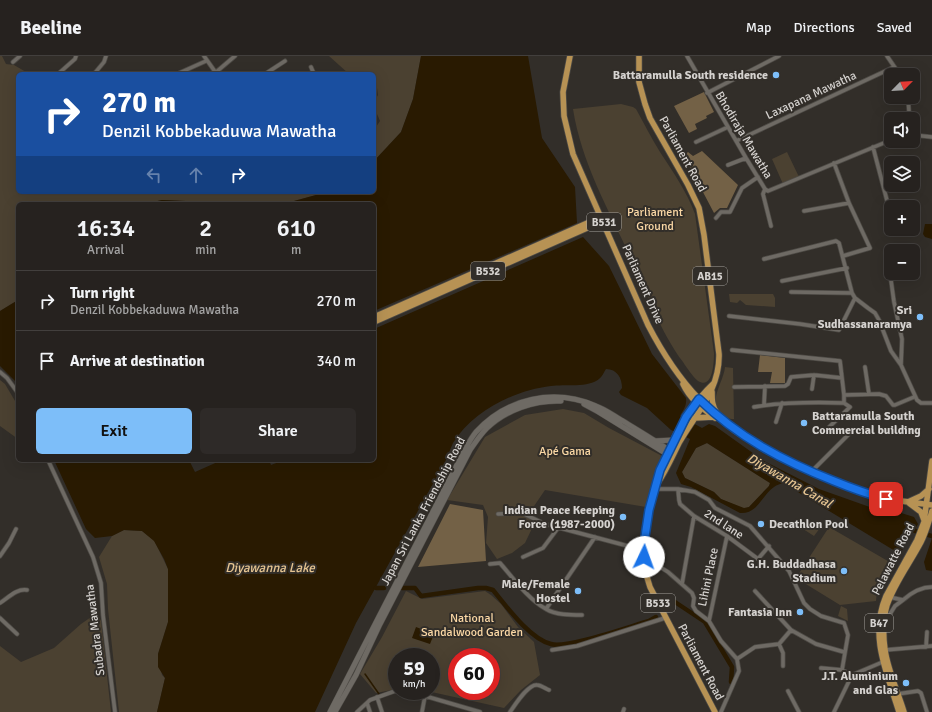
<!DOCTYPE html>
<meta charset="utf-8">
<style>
:root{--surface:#26221f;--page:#2e2a28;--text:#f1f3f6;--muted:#a4a4a4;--line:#423f3d;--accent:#7dbef9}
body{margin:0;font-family:Signika,sans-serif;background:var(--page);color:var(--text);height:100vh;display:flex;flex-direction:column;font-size:15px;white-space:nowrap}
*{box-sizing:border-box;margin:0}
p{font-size:13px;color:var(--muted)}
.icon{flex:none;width:22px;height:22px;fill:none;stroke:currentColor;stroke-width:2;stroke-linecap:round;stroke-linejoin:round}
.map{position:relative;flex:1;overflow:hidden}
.sheet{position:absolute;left:16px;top:146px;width:360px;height:260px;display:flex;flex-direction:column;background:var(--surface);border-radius:6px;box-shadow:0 4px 16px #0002,0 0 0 1px var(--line)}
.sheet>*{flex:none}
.banner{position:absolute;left:16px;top:16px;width:360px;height:122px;border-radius:6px;box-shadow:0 4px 16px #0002,0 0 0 1px var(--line);background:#1a4fa0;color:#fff;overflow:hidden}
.needle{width:26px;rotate:66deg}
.tools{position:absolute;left:884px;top:12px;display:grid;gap:8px}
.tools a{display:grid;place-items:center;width:36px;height:36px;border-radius:6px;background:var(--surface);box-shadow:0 4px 16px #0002,0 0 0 1px var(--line);font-size:20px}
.speed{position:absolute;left:388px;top:592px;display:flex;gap:8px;font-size:20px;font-weight:700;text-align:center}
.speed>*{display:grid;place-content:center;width:52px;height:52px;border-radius:50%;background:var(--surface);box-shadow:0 4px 16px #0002,0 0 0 1px var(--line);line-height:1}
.speed small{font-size:10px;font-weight:400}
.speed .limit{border:6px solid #d22;background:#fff;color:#111}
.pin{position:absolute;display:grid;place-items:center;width:34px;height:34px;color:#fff;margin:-17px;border-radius:8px;box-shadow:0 2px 6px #0006}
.me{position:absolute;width:44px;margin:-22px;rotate:3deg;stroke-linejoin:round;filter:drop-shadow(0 0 3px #0008)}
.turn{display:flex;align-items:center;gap:14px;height:84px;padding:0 20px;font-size:18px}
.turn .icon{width:52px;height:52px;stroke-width:2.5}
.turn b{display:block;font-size:28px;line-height:34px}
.lanes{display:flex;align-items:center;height:38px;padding:0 20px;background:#0003;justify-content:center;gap:20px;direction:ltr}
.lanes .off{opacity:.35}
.eta{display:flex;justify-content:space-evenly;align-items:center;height:68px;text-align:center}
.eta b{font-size:24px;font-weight:600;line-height:28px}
.primary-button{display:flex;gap:8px;margin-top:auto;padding:8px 20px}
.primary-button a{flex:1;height:46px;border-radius:6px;background:var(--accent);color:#111;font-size:16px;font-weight:600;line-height:46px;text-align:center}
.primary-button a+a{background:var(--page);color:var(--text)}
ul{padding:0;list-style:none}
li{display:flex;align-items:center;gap:12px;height:60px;padding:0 20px;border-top:1px solid var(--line)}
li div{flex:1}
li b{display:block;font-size:15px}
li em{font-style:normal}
header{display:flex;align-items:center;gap:24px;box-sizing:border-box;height:56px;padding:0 20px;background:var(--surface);border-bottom:1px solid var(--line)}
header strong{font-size:19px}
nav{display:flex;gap:22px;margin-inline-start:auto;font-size:14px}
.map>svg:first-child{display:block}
.green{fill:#4b4131;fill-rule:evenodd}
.forest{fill:#736146}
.water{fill:#291a01;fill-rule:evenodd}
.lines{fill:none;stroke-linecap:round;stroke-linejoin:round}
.stream{stroke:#291a01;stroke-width:1.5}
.canal{stroke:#291a01;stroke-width:4.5}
.minor-casing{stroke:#4e4b46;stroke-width:5}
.secondary-casing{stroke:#4e4b46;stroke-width:6}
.primary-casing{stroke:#4e4b46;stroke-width:7}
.minor{stroke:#6e6a64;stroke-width:3.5}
.secondary{stroke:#6e6a64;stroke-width:5}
.primary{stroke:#b79254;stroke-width:5.5}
.route-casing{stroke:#114b97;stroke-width:10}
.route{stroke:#1a73e8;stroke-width:7}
.poi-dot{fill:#7dbef9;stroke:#322e29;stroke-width:1.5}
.labels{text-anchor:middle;stroke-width:4;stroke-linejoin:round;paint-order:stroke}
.shield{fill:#322e29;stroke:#a4a19d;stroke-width:1}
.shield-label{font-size:11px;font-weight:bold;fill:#d5d2cf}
.poi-label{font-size:12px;font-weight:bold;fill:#d5d2cf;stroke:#322e29;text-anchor:end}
.street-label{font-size:12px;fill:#d5d2cf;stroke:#322e29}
.park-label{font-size:12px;fill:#fbd8a5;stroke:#322e29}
.water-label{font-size:13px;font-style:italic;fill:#e5c491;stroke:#322e29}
</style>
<header>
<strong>Beeline</strong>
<nav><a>Map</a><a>Directions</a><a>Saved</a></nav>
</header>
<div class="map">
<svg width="932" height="656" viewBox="0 0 932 656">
<rect width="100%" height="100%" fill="#322e29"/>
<!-- green -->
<path class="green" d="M0 0H2L6 8 14 9 26 16V18H18V136H327L283 148H255L162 144 144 148H18V244L0 255Z
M329 0H421L413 43 401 76 374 105V74L380 65C376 54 371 50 378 39L377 32H374V18H349Z
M621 48 633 51 636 53C644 67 651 82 660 96 673 116 687 136 695 158L714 297C714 306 713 334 698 325 693 321 687 312 683 306 661 277 645 234 630 200 608 153 581 105 573 53Z
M787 96 799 121 783 128 772 103Z
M729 238H773L775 242V251L746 249 740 244 737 247 730 246Z
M725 311 733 312 734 363C728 363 725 361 720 357 708 344 724 325 725 311Z
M0 324 5 328 18 350V383L0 370Z
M563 353 584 357 609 372 664 401 646 451 545 434 530 456 536 464 525 487 512 497 497 503 486 487 488 461 483 449 447 444 485 381 525 359Z
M707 387 770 427 769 430 749 451 744 453 721 443 714 436 685 422 682 416 696 392Z
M806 463 820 472 814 480 800 471Z
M829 471 893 508 877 534 876 545 840 549 796 522Z
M124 474 142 475 154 484 168 513V566L158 598 162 619 165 622 157 656H119L108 553 107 528 99 501 112 480Z
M406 535 422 543 485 535 491 539 501 548 518 571 534 586 540 619 521 634 504 652 427 635H431V601H397V633L376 637 360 618 382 581ZM457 601H491V635H457Z
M841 550 847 553 848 565 838 560Z
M94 559H98L101 565 111 656H0V590L21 606 54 592 81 568Z"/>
<!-- forest -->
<path class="forest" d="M704 36 714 56 706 60 707 62 695 68 697 73 689 77 674 50Z
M702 95 738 129 727 152H720L714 157 684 100 688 96 693 100Z
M760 299 785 302V327H770L772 316H758Z
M450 448 483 454 486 505 418 511Z"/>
<!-- water -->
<path class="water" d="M421 0H528L542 82 575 131 577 167 374 255V148H283L327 136H374V105L401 76 413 43Z
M162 144 255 148H144Z
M925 168H932V183L925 181 923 178Z
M583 181 609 210 652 298 686 342C687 350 683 354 680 360L702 372 709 368 715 370 764 405 819 433 881 455 898 456 914 461 918 468 900 498 783 427C780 428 776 429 774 431 761 440 758 458 740 457L691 431 681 428 676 417 690 383 671 374 647 352 621 339 619 336 622 332C622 322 617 313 606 313 604 316 602 321 599 323 589 332 564 328 551 330 515 334 473 355 453 387 450 393 448 400 445 406L356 567 315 656H157L165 622 158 611V598L168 566V513L164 503 154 485 142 475 124 474 112 480 95 482 86 473 54 404H189L195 416 222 404H269L271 409 284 404H374V273ZM707 387 770 427 769 430 749 451 744 452 721 443 714 436 685 422 682 416 696 392Z
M18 244V328L0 310V255Z
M932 482V515L926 514 924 506Z
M416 571 434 578 430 588 412 582Z"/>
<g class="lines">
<!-- stream -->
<path class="stream" d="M365 618 379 638"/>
<!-- canal -->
<path class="canal" d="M909 473 932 480
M376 532H384
M402 532H415L421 540 478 532H486L493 534C506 550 530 583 551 588 566 593 631 570 649 565L656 561
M662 542 666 540 705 566 732 611 731 626"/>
<!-- minor casing -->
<g class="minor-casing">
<path id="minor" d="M204 0 216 17
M687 0 746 102 765 133 768 135 891 84
M887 0 900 19
M13 6 20 0
M311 11 314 18
M215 17 235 0
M58 18 75 3 76 0
M94 18 104 6 106 0
M177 18 206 5
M265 18 285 5
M707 37 779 0
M908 41 909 56 908 63
M913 79 932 81
M736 85 894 11
M696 86 728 71
M873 91 890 156
M728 109 746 102
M765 133 763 138 771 170
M804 155 849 147 834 107
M716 162 721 156H730L742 132 758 121
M843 200 870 192 849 147
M764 203 836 185 839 187 852 237 855 242 868 252 875 257 879 264 891 295 901 309 917 344 921 347H932
M890 217 894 246 902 283 901 309
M782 225 847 212
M791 236 852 237
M729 260 800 268 839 274 855 242
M732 294 840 305 844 339 879 338 886 340 893 349H895L914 341
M865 311 869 338
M0 316 7 322 18 337
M734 331 785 330 788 328 791 321 814 319 842 322
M812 333 814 319
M764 349 765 330
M754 351C784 346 814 346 844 347
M776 366 782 347
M824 376 850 351 844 347V339
M48 404 93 501 101 527 103 559 115 656
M811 416 851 376
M655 433H678L695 436 709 444 715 452 750 470 789 515 804 547 810 553 821 560 844 567 848 579 842 614 852 619
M678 433 679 444 680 448 694 460 727 480 758 503 769 490
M498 458 522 457 545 468 643 494
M0 500 9 487 16 473
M523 501 543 492 558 472
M644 501 668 516 692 537 694 542 693 550 696 555 709 565 721 585 737 603
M490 508 500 507C513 522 528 543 546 553 556 559 570 559 582 559
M682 528 694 460
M755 535 791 574 816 588 844 596
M889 541 903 544C911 537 921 531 932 531
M0 547C8 542 17 532 27 534
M546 553 595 481
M0 562 17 578
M709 565 727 480
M885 566 895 550 903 544
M779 588 783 597V610
M926 591 927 576
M552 594 577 590 665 562
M885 594 932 590
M821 612 842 614
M788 635 799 656
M897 638 918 635 921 637 927 656
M377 641 382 656
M367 647 370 656
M357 656 370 644 395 635 425 640 480 656
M422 656 425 640
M510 656C515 649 528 628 537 629 541 629 546 633 549 634
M623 656 624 653
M721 656 739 615 737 603 755 591 779 588 791 574
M834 656 852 619 885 605"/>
</g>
<!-- secondary casing -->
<g class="secondary-casing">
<path id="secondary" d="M584 348 597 355 670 400
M654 385 674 384
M330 656 463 397C467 390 471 382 476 376 507 342 554 332 596 350 605 353 614 360 623 365 639 375 656 385 672 396
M335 656 356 619 380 568 470 394C475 387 480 379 487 372 506 354 534 344 561 345"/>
</g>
<!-- primary casing -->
<g class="primary-casing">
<path id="primary" d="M570 0 563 36 564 60 573 98 648 269C662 296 678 321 699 343 710 355 724 365 737 375
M639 0V26L645 48 650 62 688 129 699 152 704 179 719 298C720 334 696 357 679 387 672 401 666 415 657 428
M374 261 601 161
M374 266 603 165
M714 327C677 362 655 417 647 468 645 476 643 486 643 495 643 507 646 519 650 531L715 656
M683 328C690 343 702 352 715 362
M712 336C712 344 712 350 717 357
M694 362 713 361
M734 374 749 383 787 405 869 439 886 443 932 449
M908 446 921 440 929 433
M909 447 921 456 924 464
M899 656C887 617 869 580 886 540L917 484 924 466 932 405
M904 656C898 636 888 615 885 594 883 580 883 563 887 549 895 526 910 507 921 486 926 476 929 465 932 455"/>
</g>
<!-- minor -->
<use href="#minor" class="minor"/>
<!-- secondary -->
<use href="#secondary" class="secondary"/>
<!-- primary -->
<use href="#primary" class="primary"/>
</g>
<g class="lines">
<!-- route casing -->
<g class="route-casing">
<path id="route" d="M644 501 643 494 649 454 660 414 686 361 699 343C738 381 783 405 834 425 851 432 868 438 886 443"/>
</g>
<!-- route -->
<use href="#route" class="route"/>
</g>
<!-- markers -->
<g class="poi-dot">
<circle cx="776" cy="19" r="4"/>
<circle cx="920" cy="261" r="4"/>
<circle cx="804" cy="367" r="4"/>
<circle cx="623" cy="461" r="4"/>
<circle cx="761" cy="468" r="4"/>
<circle cx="844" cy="515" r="4"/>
<circle cx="578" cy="535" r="4"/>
<circle cx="800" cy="556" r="4"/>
<circle cx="906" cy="627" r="4"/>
</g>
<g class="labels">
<!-- shield labels -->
<g class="shield">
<rect x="587" y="157" width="34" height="18" rx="3"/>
<rect x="471" y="206" width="34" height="18" rx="3"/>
<rect x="693" y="211" width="34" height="18" rx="3"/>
<rect x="641" y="538" width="34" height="18" rx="3"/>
<rect x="865" y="558" width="28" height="18" rx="3"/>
</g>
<g class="shield-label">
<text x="604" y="170">B531</text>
<text x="488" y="219">B532</text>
<text x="710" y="224">AB15</text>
<text x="658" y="551">B533</text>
<text x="879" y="571">B47</text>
</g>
<!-- poi labels -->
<g class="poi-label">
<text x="768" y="23">Battaramulla South residence</text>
<text x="912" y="258">Sri<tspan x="912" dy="14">Sudhassanaramya</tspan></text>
<text x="812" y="364" text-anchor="start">Battaramulla South<tspan x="812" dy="14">Commercial building</tspan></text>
<text x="615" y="458">Indian Peace Keeping<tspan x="615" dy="14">Force (1987-2000)</tspan></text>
<text x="769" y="472" text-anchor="start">Decathlon Pool</text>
<text x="836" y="512">G.H. Buddadhasa<tspan x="836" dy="14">Stadium</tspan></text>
<text x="570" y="532">Male/Female<tspan x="570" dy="14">Hostel</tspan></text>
<text x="792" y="560">Fantasia Inn</text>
<text x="898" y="624">J.T. Aluminium<tspan x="898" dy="14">and Glas</tspan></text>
</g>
<!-- street labels -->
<g class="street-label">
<text transform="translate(811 39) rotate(-25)" y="4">Laxapana Mawatha</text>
<text transform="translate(744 79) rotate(59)" y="4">Bhodiraja Mawatha</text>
<text transform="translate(683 98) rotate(61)" y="4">Parliament Road</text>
<text transform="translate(643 228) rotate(66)" y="4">Parliament Drive</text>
<text transform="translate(423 455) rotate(-62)" y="4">Japan Sri Lanka Friendship Road</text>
<text transform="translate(724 468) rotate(33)" y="4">2nd lane</text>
<text transform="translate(893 503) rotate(-63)" y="4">Pelawatte Road</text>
<text transform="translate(708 521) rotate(-78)" y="4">Lihini Place</text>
<text transform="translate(95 574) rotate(-97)" y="4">Subadra Mawatha</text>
<text transform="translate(701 606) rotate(62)" y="4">Parliament Road</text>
</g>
<!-- park labels -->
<g class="park-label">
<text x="655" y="160">Parliament<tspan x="655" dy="14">Ground</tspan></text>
<text x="565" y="399">Apé Gama</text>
<text x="472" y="566">National<tspan x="472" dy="14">Sandalwood Garden</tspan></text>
</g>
<!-- water labels -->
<g class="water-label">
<text transform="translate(790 424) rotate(30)" y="5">Diyawanna Canal</text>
<text x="270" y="516">Diyawanna Lake</text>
</g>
</g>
</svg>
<div class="tools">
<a><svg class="needle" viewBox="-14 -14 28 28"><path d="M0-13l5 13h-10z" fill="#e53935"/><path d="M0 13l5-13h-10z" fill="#a4a4a4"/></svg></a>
<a><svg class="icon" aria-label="sound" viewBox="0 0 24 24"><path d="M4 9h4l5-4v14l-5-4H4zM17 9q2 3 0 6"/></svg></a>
<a><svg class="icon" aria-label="layers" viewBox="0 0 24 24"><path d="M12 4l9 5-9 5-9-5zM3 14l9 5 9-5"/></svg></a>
<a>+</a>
<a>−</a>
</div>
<div class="speed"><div>59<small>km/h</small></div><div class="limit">60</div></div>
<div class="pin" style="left:886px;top:443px;background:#d93025"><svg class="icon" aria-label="arrive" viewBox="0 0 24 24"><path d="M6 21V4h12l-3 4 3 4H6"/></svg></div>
<svg class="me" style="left:644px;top:501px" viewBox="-20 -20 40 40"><circle r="19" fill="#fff"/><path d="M0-13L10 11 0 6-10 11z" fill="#1a73e8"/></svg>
<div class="banner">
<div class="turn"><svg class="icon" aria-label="right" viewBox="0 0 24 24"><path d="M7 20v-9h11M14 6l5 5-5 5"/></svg><div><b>270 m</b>Denzil Kobbekaduwa Mawatha</div></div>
<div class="lanes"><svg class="icon off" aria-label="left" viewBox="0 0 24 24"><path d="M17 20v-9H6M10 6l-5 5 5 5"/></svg><svg class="icon off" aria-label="ahead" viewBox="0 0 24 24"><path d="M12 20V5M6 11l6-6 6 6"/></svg><svg class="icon" aria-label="right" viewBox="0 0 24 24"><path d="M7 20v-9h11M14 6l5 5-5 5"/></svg></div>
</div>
<section class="sheet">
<div class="eta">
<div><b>16:34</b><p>Arrival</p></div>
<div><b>2</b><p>min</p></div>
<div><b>610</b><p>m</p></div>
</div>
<ul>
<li><svg class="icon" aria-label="right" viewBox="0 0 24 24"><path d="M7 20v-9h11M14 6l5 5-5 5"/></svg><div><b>Turn right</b><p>Denzil Kobbekaduwa Mawatha</p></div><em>270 m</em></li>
<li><svg class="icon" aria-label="arrive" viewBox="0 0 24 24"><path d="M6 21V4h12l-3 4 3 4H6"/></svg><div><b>Arrive at destination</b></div><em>340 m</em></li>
</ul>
<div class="primary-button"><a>Exit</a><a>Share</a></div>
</section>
</div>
